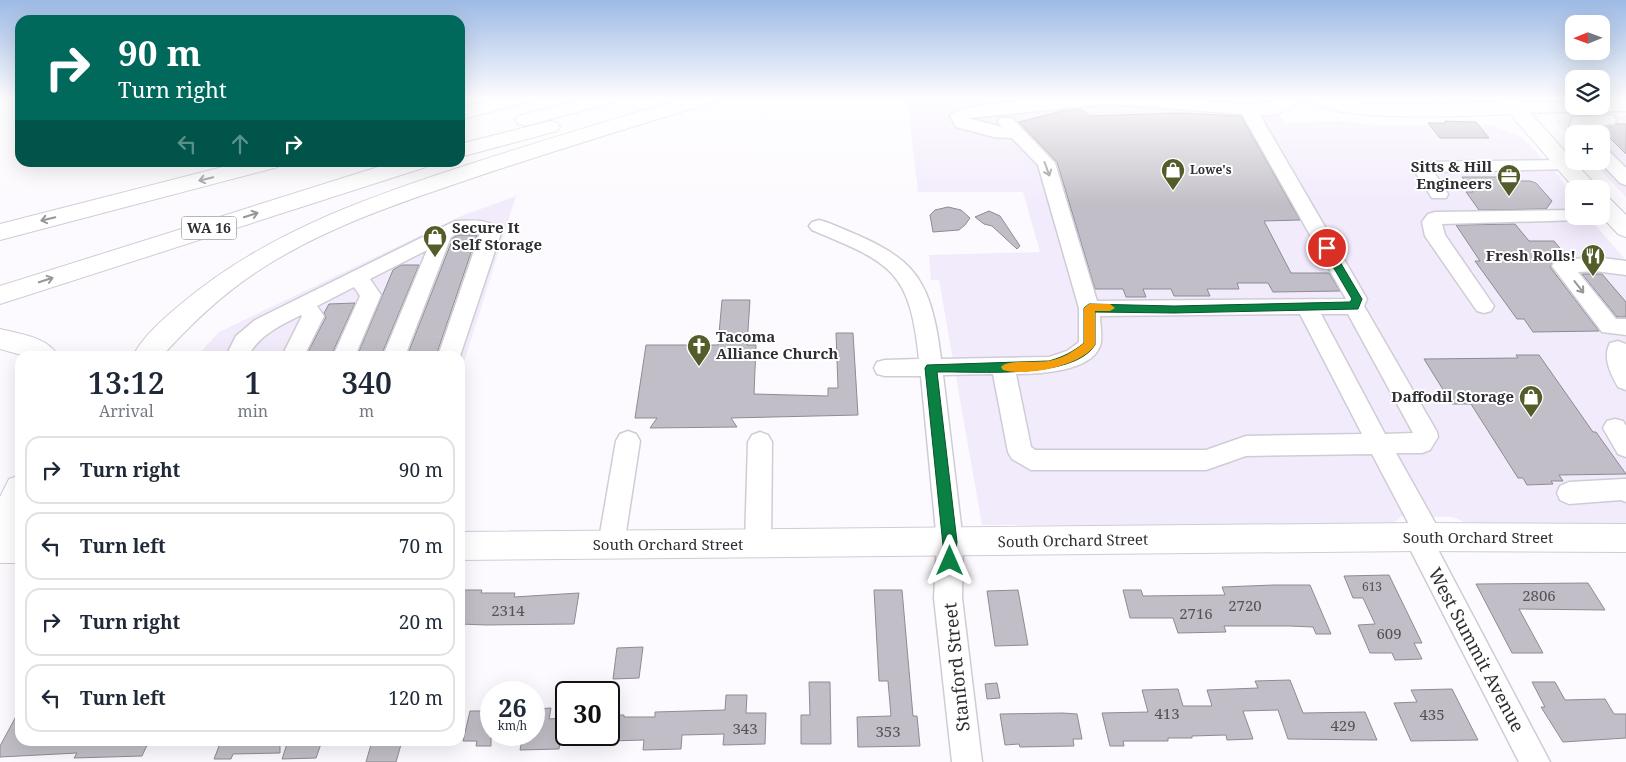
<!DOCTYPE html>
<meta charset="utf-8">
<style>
:root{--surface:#fff;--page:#f6f6f7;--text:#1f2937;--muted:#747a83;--line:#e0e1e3}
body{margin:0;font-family:"Noto Serif",serif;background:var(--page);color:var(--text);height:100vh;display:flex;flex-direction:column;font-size:19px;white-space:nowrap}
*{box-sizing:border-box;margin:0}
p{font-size:16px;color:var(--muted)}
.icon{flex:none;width:28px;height:28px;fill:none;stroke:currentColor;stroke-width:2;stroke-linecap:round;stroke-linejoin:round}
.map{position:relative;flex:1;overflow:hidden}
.panel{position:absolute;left:15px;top:351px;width:450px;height:395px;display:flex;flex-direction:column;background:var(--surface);border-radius:15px;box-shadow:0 5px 20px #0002}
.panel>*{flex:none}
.hud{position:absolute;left:15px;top:15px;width:450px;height:152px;border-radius:15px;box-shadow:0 5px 20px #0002;background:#00695c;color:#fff;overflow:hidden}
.needle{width:32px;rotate:269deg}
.buttons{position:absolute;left:1565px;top:15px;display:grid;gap:10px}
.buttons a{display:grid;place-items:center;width:45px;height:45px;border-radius:10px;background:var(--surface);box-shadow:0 5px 20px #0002;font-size:25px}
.speed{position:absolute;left:480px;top:681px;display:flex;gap:10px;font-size:25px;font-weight:700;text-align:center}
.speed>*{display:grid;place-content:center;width:65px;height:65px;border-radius:50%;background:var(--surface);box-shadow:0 5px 20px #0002;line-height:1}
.speed small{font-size:12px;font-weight:400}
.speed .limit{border:2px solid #111;border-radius:8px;background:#fff;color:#111}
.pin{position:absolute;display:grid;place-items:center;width:42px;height:42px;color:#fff;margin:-21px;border:2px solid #fff;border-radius:50%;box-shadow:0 1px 5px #0007}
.me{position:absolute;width:55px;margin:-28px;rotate:0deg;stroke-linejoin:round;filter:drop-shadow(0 0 4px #0008)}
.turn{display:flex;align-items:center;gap:18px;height:105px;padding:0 20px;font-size:22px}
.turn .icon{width:65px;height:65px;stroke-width:2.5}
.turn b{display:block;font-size:35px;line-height:42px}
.lanes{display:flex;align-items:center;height:48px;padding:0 20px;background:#0003;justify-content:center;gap:25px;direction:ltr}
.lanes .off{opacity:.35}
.eta{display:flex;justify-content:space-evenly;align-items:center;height:85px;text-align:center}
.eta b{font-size:30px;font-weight:600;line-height:35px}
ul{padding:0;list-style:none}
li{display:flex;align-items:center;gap:15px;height:68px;margin:0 10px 8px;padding:0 10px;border:2px solid var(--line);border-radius:15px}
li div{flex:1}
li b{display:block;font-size:19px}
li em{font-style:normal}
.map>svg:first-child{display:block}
.built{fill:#f2ebfc}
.building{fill:#c2bec7;stroke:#8e8b94}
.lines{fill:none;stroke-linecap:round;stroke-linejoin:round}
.minor-casing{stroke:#d0ccd6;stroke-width:3}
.major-casing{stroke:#d0ccd6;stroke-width:2}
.highway-casing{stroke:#d0ccd6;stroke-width:2}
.minor{fill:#fff;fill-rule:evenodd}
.major{fill:#fff;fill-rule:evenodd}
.highway{fill:#fff;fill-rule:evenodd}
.oneway{stroke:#979698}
.route{fill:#0b8043;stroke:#07532c}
.slow{fill:#f59e0b}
.labels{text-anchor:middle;stroke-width:4;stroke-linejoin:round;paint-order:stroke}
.far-poi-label{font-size:12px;font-weight:bold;fill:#2f2e32;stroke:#fff;text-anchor:start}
.number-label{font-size:12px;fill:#545257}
.shield{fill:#fff;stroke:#6d6d70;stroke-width:1}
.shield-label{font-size:14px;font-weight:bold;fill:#2f2e32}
.poi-label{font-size:15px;font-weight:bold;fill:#2f2e32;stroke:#fff;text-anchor:end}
.street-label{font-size:15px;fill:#2f2e32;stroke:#fff}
.near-number-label{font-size:15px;fill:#545257}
.near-street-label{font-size:18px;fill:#2f2e32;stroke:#fff}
</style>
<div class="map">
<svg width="1626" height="762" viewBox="0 0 1626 762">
<rect width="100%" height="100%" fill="#fcfafe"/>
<!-- built -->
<path class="built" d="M907 98H1261L1271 99 1285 123 1342 121 1373 125H1490L1522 137 1557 174 1574 198V216H1587L1626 260V526H1472L1453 517 1402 516 1390 526 982 525 939 280H931L929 255 1040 252 1023 192H918Z
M1626 116V197L1592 161H1601V134H1574V142L1556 123 1558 119Z
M516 196 460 375V356H197L219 332 461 216Z"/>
<!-- building -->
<path class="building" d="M1081 109 1090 116 1179 113 1241 116 1300 220 1264 221 1291 273H1329L1340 291 1273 292 1268 283H1237L1239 289H1207L1210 296H1174L1171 289H1143L1146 297H1126L1123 289H1095L1057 162 1019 122 1062 111Z
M1445 121 1476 122 1489 138H1440L1428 123H1446Z
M1616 124H1626V154L1599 127Z
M1462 177H1498L1501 181H1530L1536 183 1552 201 1546 209 1479 210 1466 192H1473Z
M948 207 961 210 970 218 965 225 959 230 933 232 930 215 935 210Z
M989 211 1000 216 1020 246 1017 249 992 226 984 224 975 217Z
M1515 224 1529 241H1554L1568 258 1555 259 1550 267 1599 331 1533 332 1524 319H1517L1475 261H1480L1456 225Z
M458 235H477L436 356H407L453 238Z
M401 265H419L381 356H357L393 270Z
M1582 274H1602L1626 302V317H1617Z
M722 300H750L747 345H756L754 394 828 396V388H838L836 333H853L858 415 731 418 737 427 650 428 657 418H635L646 345H718Z
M355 303 331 356H306L326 317 324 313 329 304Z
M1516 355H1539L1593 432H1596L1626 474 1559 475 1563 481H1551L1553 484 1527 485 1523 478H1518L1471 404H1452L1424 359 1518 358Z
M1389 575 1422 643H1414L1422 659 1395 660 1392 653H1370L1358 625 1375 624 1363 598H1353L1344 576Z
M1588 583 1605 610 1519 609 1543 653H1512L1476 584Z
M1274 585H1310L1331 634H1316L1313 627 1290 626H1224L1226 632 1178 633 1173 618H1130L1123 590H1141L1143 596 1225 595 1222 587Z
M460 590H482L481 593H515L514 597 579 593 574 624 486 625 460 624Z
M874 590H902L913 716H917L920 746 858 747 857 717 891 716 888 681H879Z
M1018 590 1028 645 995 646 987 591Z
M643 647 639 678 613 679 617 648Z
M1290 680 1303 713 1365 712 1377 740 1288 739 1278 710 1243 711 1253 739 1227 740 1226 735 1192 736V738H1168V741H1123L1124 746H1110L1102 713 1148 712 1142 690 1178 689 1183 706H1212L1207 690 1258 688 1255 681Z
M809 682H830L831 744H801V715H810Z
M1532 682H1555L1565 700 1605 699 1614 714H1626V738L1563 742 1541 707H1545Z
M997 683 1000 698 987 699 985 684Z
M1452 689 1478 740 1411 741 1394 703 1417 702 1411 690Z
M726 695H747L746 713H766L765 744 723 745 724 734 682 735 681 749 643 750 644 740 609 741V715H624V717H655V712L725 710Z
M551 708 549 719 564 718 559 749 520 750 523 735H534V709Z
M20 709V741H149L142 756 74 758 77 753 0 757V746Z
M470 711H491V746H476L477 741H463Z
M1063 713 1077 714 1082 739H1073L1074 746 1020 747 1019 744 1005 745 1000 714Z
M221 741H280V753L233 754 231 759H214Z
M288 741H322L316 758 282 759Z
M372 741H402L396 762H366Z"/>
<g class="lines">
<!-- minor casing -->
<g class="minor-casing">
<path id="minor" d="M1061 98H1169L1254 105 1367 299 1364 306 1437 432 1438 437 1430 450 1422 453H1396L1443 537 1439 545 1436 546 1550 762H1519L1408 545 1404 537 1408 529 1411 528 1372 454 1246 456 1206 470H1031L1012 459 1008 452 993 374 943 375 963 542 962 598 982 762H952L934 598 937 542 921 376H885L877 374 874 368 877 362 885 360 919 359C910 270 891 263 812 230L809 226 812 222 819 220 826 222C908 255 930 267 941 359L1049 357 1067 351 1079 342V308L1038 165 1012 138 994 137 956 127 950 116C959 103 1042 100 1061 98ZM1110 104 1242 114 1346 299 1097 301 1055 163 1012 118H1000L998 122 1002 127 968 118ZM1300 314 1362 434 1246 436 1206 450H1035L1031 447 1016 374C1037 374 1091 372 1100 346 1103 338 1100 324 1100 316ZM1321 314H1348L1413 433 1385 434Z
M1601 101H1626V111L1514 113 1508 112 1506 108 1508 104 1514 103 1574 102V106H1601Z
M1608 115 1614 116 1616 120 1614 124 1587 126 1592 134H1575L1569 127 1573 117Z
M1601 148 1607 149 1626 168V185L1620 183 1599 161H1601Z
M1566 160 1572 161 1575 165 1572 169 1434 172 1448 194 1446 198H1432L1412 167 1415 163 1421 162Z
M1574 210V216H1583L1581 220 1442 224 1445 235 1494 306 1491 311 1484 313 1477 311 1425 236 1422 222 1428 214 1435 212Z
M455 221C472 221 490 217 501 233L460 356H438L480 233H458L451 237 405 356H383L427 250 370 279 381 295 355 356H333L360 296 354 287 317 306 324 316 304 356H282L302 316 301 315C281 325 259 335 248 356H226L236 336 255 320Z
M1595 257 1626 261V275L1595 271 1578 272 1616 319H1626V335L1602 332 1552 266 1555 261Z
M1618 341 1626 344V390L1618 387C1611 374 1602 358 1610 343Z
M1615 419 1623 421 1626 426V457L1618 454 1603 428 1607 421Z
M628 431 636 434 640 441 624 545 620 553 611 557 602 553 598 545 616 441 620 434Z
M760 432 768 435 772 442 771 544 767 552 758 556 749 552 745 544 748 442 752 435Z
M1624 479H1626V502L1621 500 1569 504 1560 500 1557 493 1560 486 1569 482Z"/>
</g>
<!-- major casing -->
<g class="major-casing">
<path id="major" d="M1496 98H1517L1599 189H1575Z
M1601 196 1609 198 1626 215V237L1618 234 1601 216Z
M1417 523 1626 524V552L1417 551 460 560V532Z
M0 535H20V563H0Z"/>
</g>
<!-- highway casing -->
<g class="highway-casing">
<path id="highway" d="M496 98H531L528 102 460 120V108Z
M584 98H618L615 102 525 126 518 124 515 120 518 116Z
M684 98H717L714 102C628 128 543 154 458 183 390 206 321 230 261 269 223 293 192 323 162 356H133C143 336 164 318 181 304 264 234 363 199 464 166 537 142 611 120 684 98Z
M1280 98H1301C1288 116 1261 118 1241 113L1238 109 1241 105 1272 102Z
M1307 98H1336L1370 104 1514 102 1521 104 1524 108 1521 112 1514 114C1479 115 1326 125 1307 98Z
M550 121 557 123 560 127 557 131 460 157V144Z
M242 162H281L278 167 0 240V224Z
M394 162H429L426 167 0 304V286Z
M0 329C20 334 48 337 58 356H25L0 349Z
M20 475C20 500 22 523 11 546L0 550V497L9 479Z"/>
</g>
<!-- minor -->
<use href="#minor" class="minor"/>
<!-- major -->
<use href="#major" class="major"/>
<!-- highway -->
<use href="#highway" class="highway"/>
</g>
<!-- one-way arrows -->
<defs><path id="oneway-shaft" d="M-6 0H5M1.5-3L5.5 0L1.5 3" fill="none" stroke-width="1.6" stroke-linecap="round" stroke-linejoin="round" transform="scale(1.25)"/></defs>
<g class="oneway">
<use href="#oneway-shaft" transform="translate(1047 169) rotate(70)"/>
<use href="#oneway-shaft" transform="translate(206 179) rotate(166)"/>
<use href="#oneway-shaft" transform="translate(251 215) rotate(-18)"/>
<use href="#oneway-shaft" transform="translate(48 219) rotate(166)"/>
<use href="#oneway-shaft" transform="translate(46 280) rotate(-18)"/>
<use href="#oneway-shaft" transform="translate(1579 287) rotate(52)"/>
</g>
<!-- sky -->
<linearGradient id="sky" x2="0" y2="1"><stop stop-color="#9dbae5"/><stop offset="0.48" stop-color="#fefdff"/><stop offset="1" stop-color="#fefdff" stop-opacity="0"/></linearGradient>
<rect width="1626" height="205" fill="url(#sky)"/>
<!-- route -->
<path class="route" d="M1327 244 1330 245 1362 299 1358 309 1174 313 1095 312V345C1073 380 976 371 937 372L957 542 954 565 950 567 945 565 925 368 927 365 1049 361C1063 357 1073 352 1084 343V308L1089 304 1174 306 1350 302 1352 299 1322 248Z"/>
<!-- slow -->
<path class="slow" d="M1089 304H1110L1115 308 1110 311H1095V345C1081 366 1026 377 1003 370L1001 367C1007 359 1037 363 1048 361 1062 359 1073 352 1084 343V308Z"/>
<!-- icons -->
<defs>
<g id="shop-pin" transform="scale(1.25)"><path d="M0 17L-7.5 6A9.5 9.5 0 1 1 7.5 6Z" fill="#545c2a" stroke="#fff"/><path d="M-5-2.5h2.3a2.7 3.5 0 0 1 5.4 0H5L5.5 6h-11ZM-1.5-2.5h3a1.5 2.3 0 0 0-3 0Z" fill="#fff"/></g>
<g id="office-pin" transform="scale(1.25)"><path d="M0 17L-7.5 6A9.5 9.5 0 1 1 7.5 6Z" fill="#545c2a" stroke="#fff"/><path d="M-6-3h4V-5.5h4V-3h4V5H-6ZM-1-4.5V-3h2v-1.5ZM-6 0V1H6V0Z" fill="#fff"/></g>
<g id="restaurant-pin" transform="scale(1.25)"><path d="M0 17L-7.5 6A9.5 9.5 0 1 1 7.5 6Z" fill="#545c2a" stroke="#fff"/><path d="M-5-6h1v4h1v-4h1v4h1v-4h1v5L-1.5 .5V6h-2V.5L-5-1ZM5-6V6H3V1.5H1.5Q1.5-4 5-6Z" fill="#fff"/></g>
<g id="church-pin" transform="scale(1.25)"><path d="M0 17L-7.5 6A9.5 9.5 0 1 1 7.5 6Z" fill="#545c2a" stroke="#fff"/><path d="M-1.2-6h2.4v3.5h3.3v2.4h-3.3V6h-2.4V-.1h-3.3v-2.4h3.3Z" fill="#fff"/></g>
</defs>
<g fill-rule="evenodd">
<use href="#shop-pin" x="1173" y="170"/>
<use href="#office-pin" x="1509" y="176"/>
<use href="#shop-pin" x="435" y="237"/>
<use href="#restaurant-pin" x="1593" y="256"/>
<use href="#church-pin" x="699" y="346"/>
<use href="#shop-pin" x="1531" y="397"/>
</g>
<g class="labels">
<!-- far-poi labels -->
<g class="far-poi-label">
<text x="1190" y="174">Lowe's</text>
</g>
<!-- number labels -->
<g class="number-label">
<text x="1372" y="591">613</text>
</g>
<!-- shield labels -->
<rect class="shield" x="181.5" y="216.5" width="55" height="23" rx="4"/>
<g class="shield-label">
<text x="209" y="233">WA 16</text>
</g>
<!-- poi labels -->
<g class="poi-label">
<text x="1492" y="172">Sitts &amp; Hill<tspan x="1492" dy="17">Engineers</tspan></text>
<text x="452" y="233" text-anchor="start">Secure It<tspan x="452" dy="17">Self Storage</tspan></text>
<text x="1576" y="261">Fresh Rolls!</text>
<text x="716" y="342" text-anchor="start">Tacoma<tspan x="716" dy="17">Alliance Church</tspan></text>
<text x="1514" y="402">Daffodil Storage</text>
</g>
<!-- street labels -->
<g class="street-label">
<text x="1478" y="543">South Orchard Street</text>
<text transform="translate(1073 541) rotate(-1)" y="5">South Orchard Street</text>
<text x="668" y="550">South Orchard Street</text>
</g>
<!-- near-number labels -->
<g class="near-number-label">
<text x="1539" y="601">2806</text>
<text x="1245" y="611">2720</text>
<text x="508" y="616">2314</text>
<text x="1196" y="619">2716</text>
<text x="1389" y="639">609</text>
<text x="1167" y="719">413</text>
<text x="1432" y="720">435</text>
<text x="1343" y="731">429</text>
<text x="745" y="734">343</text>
<text x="888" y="737">353</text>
</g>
<!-- near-street labels -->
<g class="near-street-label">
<text transform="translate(1476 650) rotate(62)" y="6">West Summit Avenue</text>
<text transform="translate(957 667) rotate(-96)" y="6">Stanford Street</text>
</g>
</g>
</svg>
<div class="buttons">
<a><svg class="needle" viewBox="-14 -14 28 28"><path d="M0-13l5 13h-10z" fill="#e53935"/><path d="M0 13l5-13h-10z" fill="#747a83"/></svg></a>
<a><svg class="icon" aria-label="layers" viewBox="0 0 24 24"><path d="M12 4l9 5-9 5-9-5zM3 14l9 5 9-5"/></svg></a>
<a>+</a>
<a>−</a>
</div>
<div class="speed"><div>26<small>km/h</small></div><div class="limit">30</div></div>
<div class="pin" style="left:1327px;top:248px;background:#d93025"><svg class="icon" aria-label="arrive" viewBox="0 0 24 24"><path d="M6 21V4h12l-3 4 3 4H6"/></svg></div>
<svg class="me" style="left:950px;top:561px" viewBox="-20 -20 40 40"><path d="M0-17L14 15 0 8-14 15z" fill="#0b8043" stroke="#fff" stroke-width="4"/></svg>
<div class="hud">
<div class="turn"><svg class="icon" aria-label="right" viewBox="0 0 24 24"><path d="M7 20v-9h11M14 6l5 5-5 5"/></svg><div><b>90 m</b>Turn right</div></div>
<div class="lanes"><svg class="icon off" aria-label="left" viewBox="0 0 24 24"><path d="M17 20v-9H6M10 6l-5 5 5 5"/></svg><svg class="icon off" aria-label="ahead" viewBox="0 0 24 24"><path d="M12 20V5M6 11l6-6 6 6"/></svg><svg class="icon" aria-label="right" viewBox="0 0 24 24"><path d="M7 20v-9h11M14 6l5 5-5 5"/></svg></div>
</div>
<section class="panel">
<div class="eta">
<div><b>13:12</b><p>Arrival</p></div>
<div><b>1</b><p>min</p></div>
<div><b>340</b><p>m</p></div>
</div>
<ul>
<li><svg class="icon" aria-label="right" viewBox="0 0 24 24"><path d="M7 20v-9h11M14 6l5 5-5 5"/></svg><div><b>Turn right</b></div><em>90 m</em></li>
<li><svg class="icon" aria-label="left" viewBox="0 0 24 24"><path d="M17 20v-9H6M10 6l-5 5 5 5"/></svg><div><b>Turn left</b></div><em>70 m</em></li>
<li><svg class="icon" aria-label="right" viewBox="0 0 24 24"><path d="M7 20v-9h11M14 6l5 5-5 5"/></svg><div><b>Turn right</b></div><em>20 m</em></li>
<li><svg class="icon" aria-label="left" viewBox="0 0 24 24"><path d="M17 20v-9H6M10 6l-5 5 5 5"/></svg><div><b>Turn left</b></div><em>120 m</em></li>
</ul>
</section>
</div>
